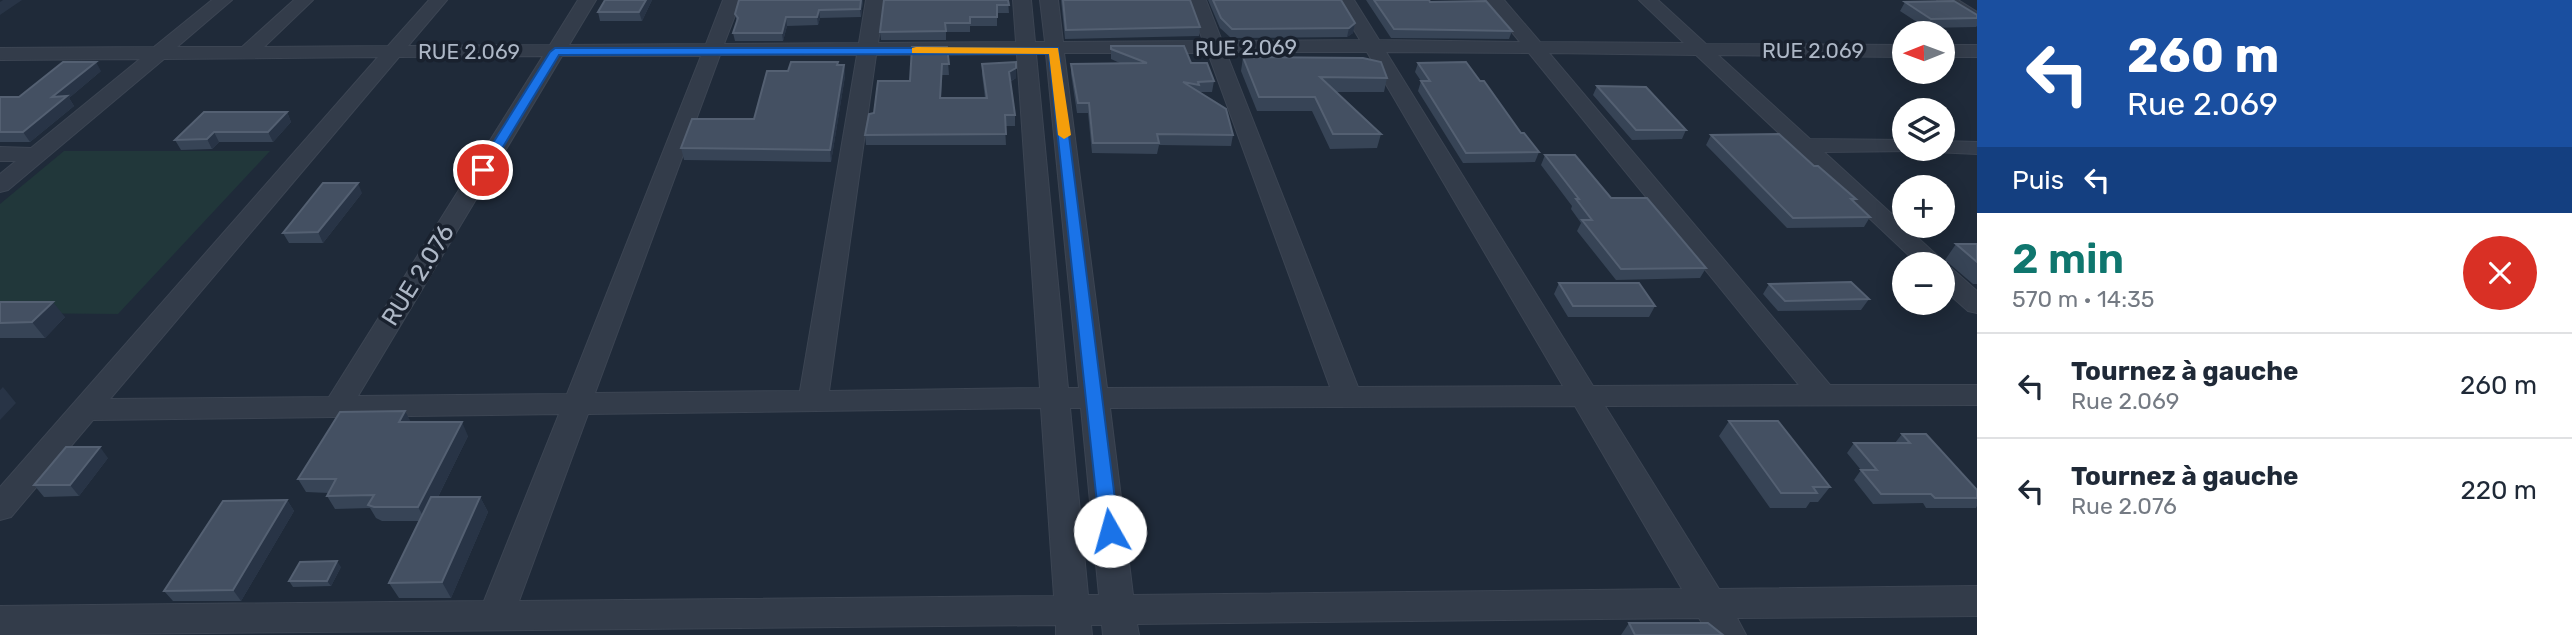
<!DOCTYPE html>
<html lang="fr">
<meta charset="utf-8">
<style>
:root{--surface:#fff;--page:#f2f2f3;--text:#1f2937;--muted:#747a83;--line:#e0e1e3;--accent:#0f766e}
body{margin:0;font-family:Rubik,sans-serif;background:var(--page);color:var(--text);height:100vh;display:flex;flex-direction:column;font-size:26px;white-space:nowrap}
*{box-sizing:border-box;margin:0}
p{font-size:23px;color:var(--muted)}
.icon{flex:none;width:38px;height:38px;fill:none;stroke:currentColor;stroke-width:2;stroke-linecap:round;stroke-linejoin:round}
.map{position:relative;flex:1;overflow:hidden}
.side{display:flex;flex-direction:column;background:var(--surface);width:595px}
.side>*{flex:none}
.top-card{background:#1a4fa0;color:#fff;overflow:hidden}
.needle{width:46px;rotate:269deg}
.buttons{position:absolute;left:1892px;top:21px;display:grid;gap:14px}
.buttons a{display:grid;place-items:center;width:63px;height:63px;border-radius:50%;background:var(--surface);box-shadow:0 4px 18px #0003;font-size:35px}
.pin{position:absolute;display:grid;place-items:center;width:60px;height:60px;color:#fff;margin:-30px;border:4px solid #fff;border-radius:50%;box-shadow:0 2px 7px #0007}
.me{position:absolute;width:77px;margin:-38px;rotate:353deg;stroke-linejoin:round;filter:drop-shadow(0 0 5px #0008)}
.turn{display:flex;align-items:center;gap:24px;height:147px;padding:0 35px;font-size:32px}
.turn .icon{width:91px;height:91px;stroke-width:2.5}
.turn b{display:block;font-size:49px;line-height:60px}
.then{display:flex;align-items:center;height:66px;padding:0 35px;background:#0003;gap:14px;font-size:26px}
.round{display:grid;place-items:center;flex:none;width:74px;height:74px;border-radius:37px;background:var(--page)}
.head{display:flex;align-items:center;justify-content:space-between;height:119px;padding:0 35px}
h1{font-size:42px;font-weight:600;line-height:52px;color:var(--accent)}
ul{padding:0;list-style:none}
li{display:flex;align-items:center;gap:21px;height:105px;padding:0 35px;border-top:2px solid var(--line)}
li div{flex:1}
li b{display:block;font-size:26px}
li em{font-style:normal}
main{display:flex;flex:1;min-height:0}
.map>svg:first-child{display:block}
.green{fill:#21373a}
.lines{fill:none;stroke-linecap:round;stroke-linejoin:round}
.minor-casing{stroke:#3c4553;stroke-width:2}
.minor{fill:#333c4a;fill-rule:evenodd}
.wall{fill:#374456}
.shaded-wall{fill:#283446}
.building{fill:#445062;stroke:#546072;stroke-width:2}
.route{fill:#1a73e8;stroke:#114b97;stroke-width:2}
.slow{fill:#f59e0b}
.labels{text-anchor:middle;stroke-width:7;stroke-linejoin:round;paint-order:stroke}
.far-street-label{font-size:21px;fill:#adb7c6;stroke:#19212e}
.street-label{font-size:24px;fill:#adb7c6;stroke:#19212e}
</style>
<main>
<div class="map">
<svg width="1977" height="635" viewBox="0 0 1977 635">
<rect width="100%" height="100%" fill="#1f2a39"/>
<!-- green -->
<path class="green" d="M64 151H270L118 314 0 313V204Z"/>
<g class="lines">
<!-- minor casing -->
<g class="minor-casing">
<path id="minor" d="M212 0H232L177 47H242L294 0H313L264 47 388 46 429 0H447L408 46 550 45 578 0H596L569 45 706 44 723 0H741L724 44 859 43 866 0H884L878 43 1016 42 1013 0H1031L1035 42H1045L1040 0H1058L1063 42 1203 41 1188 0H1206L1222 41 1360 40 1336 0H1354L1379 40 1520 42 1486 0H1504L1540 42 1684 43 1639 0H1658L1706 44 1904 45V57L1718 55 1810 139 1904 140V149L1912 151 1824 152 1941 259 1944 264 1943 266 1951 268 1977 291V313L1968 311 1942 288V264H1918L1696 55 1549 53 1830 385H1977V405L1605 406 1719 589 1977 586V616L1737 618 1746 635H1709L1699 618 1137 624 1139 635H1103L1102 625H1091L1092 635H1056V625L0 635V606L484 601 559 414 93 420 11 517 0 520V487L378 57 164 59 8 190 0 192V174L16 161H0V147L31 148 140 59 0 60V48L154 47ZM1226 52H1367L1563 386 1358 387ZM1386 52 1529 53 1799 385 1593 386ZM1064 53H1208L1330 387 1107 388ZM1017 54 1040 388 829 391 876 55ZM1036 54H1046L1079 388H1068ZM720 55H857L800 391 595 393ZM543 56 329 397 110 399 399 57ZM562 56H701L567 394 358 396ZM1575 406 1682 589 1133 595 1110 408ZM1041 408 1054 596 519 601 588 414ZM1070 408H1081L1099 595H1088Z
M1937 0H1958L1977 12V25Z
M1942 45H1977V57H1942Z
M1942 141 1977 142V154L1934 152 1932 149H1942Z"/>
</g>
<!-- minor -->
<use href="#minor" class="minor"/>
</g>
<!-- wall -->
<path class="wall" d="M605 0H652L642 21H600L598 12Z
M863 0 861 17 820 18 818 25 787 26 783 41H735L733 33 737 23 735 14Z
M1008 0 1009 13H997V26H970V32H946V40H881L880 32Z
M1061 0H1190L1200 27 1199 36 1065 39Z
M1208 0H1341L1355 23 1353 33 1347 37 1231 38 1220 28Z
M1366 0H1429L1430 2 1512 31 1509 39 1391 38Z
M1905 2 1977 15V26L1976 27 1926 28 1900 11Z
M1111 46 1191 63 1214 81 1212 92H1199L1233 135 1231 146 1159 145 1157 154 1092 153 1088 113H1077L1071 74V64H1122L1111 59Z
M947 47 949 75H942L941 98H985L982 74V64L1016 78 1010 82 1015 115V126H1005L1006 145H866L865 135 874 113Z
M1243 57 1387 78 1384 92H1335L1381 134 1377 148 1330 149 1312 111H1257L1241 71Z
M1418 63 1521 133 1539 152 1535 162 1463 163 1418 91 1421 81 1415 72Z
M838 65H844L845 76 831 162 684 160 681 148 754 119 788 71Z
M101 71 69 98 74 106 30 142H0V97H19Z
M1597 86 1686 130 1682 139 1632 140 1593 95Z
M287 112 291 122 273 142H219L212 149 181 150 175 140Z
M1711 135 1856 199 1854 202 1870 217 1864 227 1787 228 1706 145Z
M1545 155 1611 198 1706 268 1700 278 1616 280 1577 231 1581 223 1571 209 1572 206 1541 165Z
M362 193 323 243H289L283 233Z
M1956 244H1977V284H1973L1945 260Z
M1559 283 1655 306 1649 317H1568L1554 294Z
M1769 284 1869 299 1861 310 1778 311 1763 294Z
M0 302 65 317 45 338H0Z
M1729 421 1830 487 1818 502H1810L1806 508H1770L1719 436Z
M411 422 468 436 438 497H480L488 512 451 598H399L389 583 420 521H382L376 518 370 508 335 509 327 496 329 493 306 492 298 479Z
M1902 434 1977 490V506L1976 508H1926L1923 503 1873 504 1854 480 1861 470 1847 453 1854 443H1895Z
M108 458 79 496 44 497 34 485Z
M287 500 294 511 241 601H173L164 591Z
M341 567 331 586 293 587 289 581Z
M1629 623 1723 635H1621Z"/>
<!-- shaded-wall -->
<path class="shaded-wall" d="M3 0H22L0 15V2Z
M646 0H652L642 21 639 12Z
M861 0H863L861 17 860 9Z
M819 10 820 18 818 25 817 17Z
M786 17 787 26 783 41 782 33Z
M1355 23 1353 33 1347 37 1349 28Z
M96 62 101 71 69 98 74 106 30 142 23 132 52 97Z
M844 65 845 76 831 162 830 150Z
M1016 68V78L1009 82V72Z
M287 112 291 122 273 142 268 132Z
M214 132 219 142 212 149 207 139Z
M358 183 362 193 323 243 318 232Z
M53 302 65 317 45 338 32 322Z
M3 387 16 403 0 420V390Z
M405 411 412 424 399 422Z
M462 422 468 436 426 521 418 507Z
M100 447 108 458 79 496 70 485Z
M480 497 488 512 451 598 442 582Z
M287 500 294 511 241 601 233 590Z
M337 561 341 567 331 586 327 581Z"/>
<!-- building -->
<path class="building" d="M605 0H646L639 12H598Z
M739 0H861L860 9 819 10 817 17H786L782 33H733L738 18 735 14Z
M884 0H1008L1009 5H997V17H970V23H945L946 31 880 32Z
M1063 0H1190L1200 27 1066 30Z
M1213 0H1341L1355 23 1349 28 1232 29 1221 18Z
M1374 0H1429L1430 2 1486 1 1512 31 1394 29Z
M1954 1 1977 15V18L1931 19 1905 2Z
M1111 46H1184L1191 63H1207L1214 81 1198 82 1199 85 1183 82 1226 109 1233 135 1157 134 1159 143H1093L1089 103H1078L1071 64 1147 63 1111 49Z
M912 47H947L949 64H942L940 98H987L982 64 1016 62V68L1009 72 1015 115H1005L1006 134 865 135 869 114 874 113 878 81H910Z
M1243 57 1363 58 1381 62 1387 78 1320 77 1381 134H1333L1315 97H1259Z
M63 62H96L52 97 67 96 23 132H0V97H19Z
M791 62H838L837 65H844L830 150 681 148 692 119H754L767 71H788Z
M1466 62 1480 81H1484L1521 133H1524L1539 152 1466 153 1421 81H1430L1418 63Z
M1597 86 1646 87 1686 130H1636Z
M204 112H287L268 132H214L207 139 175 140Z
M1779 134 1814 166H1818L1856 199H1851L1870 217 1793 218 1711 135Z
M1545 155H1575L1611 198H1647L1706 268 1621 269 1582 220H1592L1576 199H1579Z
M323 183H358L318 232 283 233Z
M1956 244H1977V262Z
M1851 282 1869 299 1785 301 1769 284Z
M1559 283H1639L1655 306H1573Z
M0 302H53L32 322 0 323Z
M405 411 399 422H462L418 507H374L368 505 374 495 327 496 336 479H298L340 412Z
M1729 421H1778L1830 487H1813L1817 493H1781Z
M1902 434H1926L1977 490V498H1935L1931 494H1881L1861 470H1877L1854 443H1910Z
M66 447H100L70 485H34Z
M431 497H480L442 582 389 583Z
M287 500 233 590 164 591 223 501Z
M337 561 327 581H289L300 562Z
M1629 623H1708L1723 635H1635Z"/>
<!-- route -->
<path class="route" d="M555 48H1058L1119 531 1116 536H1103L1100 531 1049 54 559 55 489 170 478 173 476 170 550 52Z"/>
<!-- slow -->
<path class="slow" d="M916 47 1058 48 1071 135 1064 139 1058 135 1049 54 912 53V48Z"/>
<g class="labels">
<!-- far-street labels -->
<g class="far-street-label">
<text transform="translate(1246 48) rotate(-1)" y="7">RUE 2.069</text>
<text x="1813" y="58">RUE 2.069</text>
<text x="469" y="59">RUE 2.069</text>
</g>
<!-- street labels -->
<g class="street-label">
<text transform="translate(418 275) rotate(-58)" y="8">RUE 2.076</text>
</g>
</g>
</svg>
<div class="buttons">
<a><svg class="needle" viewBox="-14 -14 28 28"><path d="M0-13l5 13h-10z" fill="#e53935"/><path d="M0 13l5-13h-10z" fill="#747a83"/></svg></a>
<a><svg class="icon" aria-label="layers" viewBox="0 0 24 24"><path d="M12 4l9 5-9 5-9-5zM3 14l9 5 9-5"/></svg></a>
<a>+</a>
<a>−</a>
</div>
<div class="pin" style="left:483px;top:170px;background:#d93025"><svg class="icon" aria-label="arrive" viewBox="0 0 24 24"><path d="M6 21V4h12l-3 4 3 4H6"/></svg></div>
<svg class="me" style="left:1110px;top:531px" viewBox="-20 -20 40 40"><circle r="19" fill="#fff"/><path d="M0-13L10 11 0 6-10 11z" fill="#1a73e8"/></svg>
</div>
<section class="side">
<div class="top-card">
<div class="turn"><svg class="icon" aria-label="left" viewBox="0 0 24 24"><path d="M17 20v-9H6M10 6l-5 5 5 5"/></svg><div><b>260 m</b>Rue 2.069</div></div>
<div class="then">Puis<svg class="icon" aria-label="left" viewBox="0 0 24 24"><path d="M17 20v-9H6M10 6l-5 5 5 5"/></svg></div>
</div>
<div class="head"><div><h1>2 min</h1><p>570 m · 14:35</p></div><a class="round" style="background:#d93025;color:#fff"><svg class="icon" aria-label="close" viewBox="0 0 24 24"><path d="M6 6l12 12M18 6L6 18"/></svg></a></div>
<ul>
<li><svg class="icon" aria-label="left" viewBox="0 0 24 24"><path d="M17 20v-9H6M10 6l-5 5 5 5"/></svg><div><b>Tournez à gauche</b><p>Rue 2.069</p></div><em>260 m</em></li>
<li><svg class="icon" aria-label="left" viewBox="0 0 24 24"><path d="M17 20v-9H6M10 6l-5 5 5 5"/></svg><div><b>Tournez à gauche</b><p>Rue 2.076</p></div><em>220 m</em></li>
</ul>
</section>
</main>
